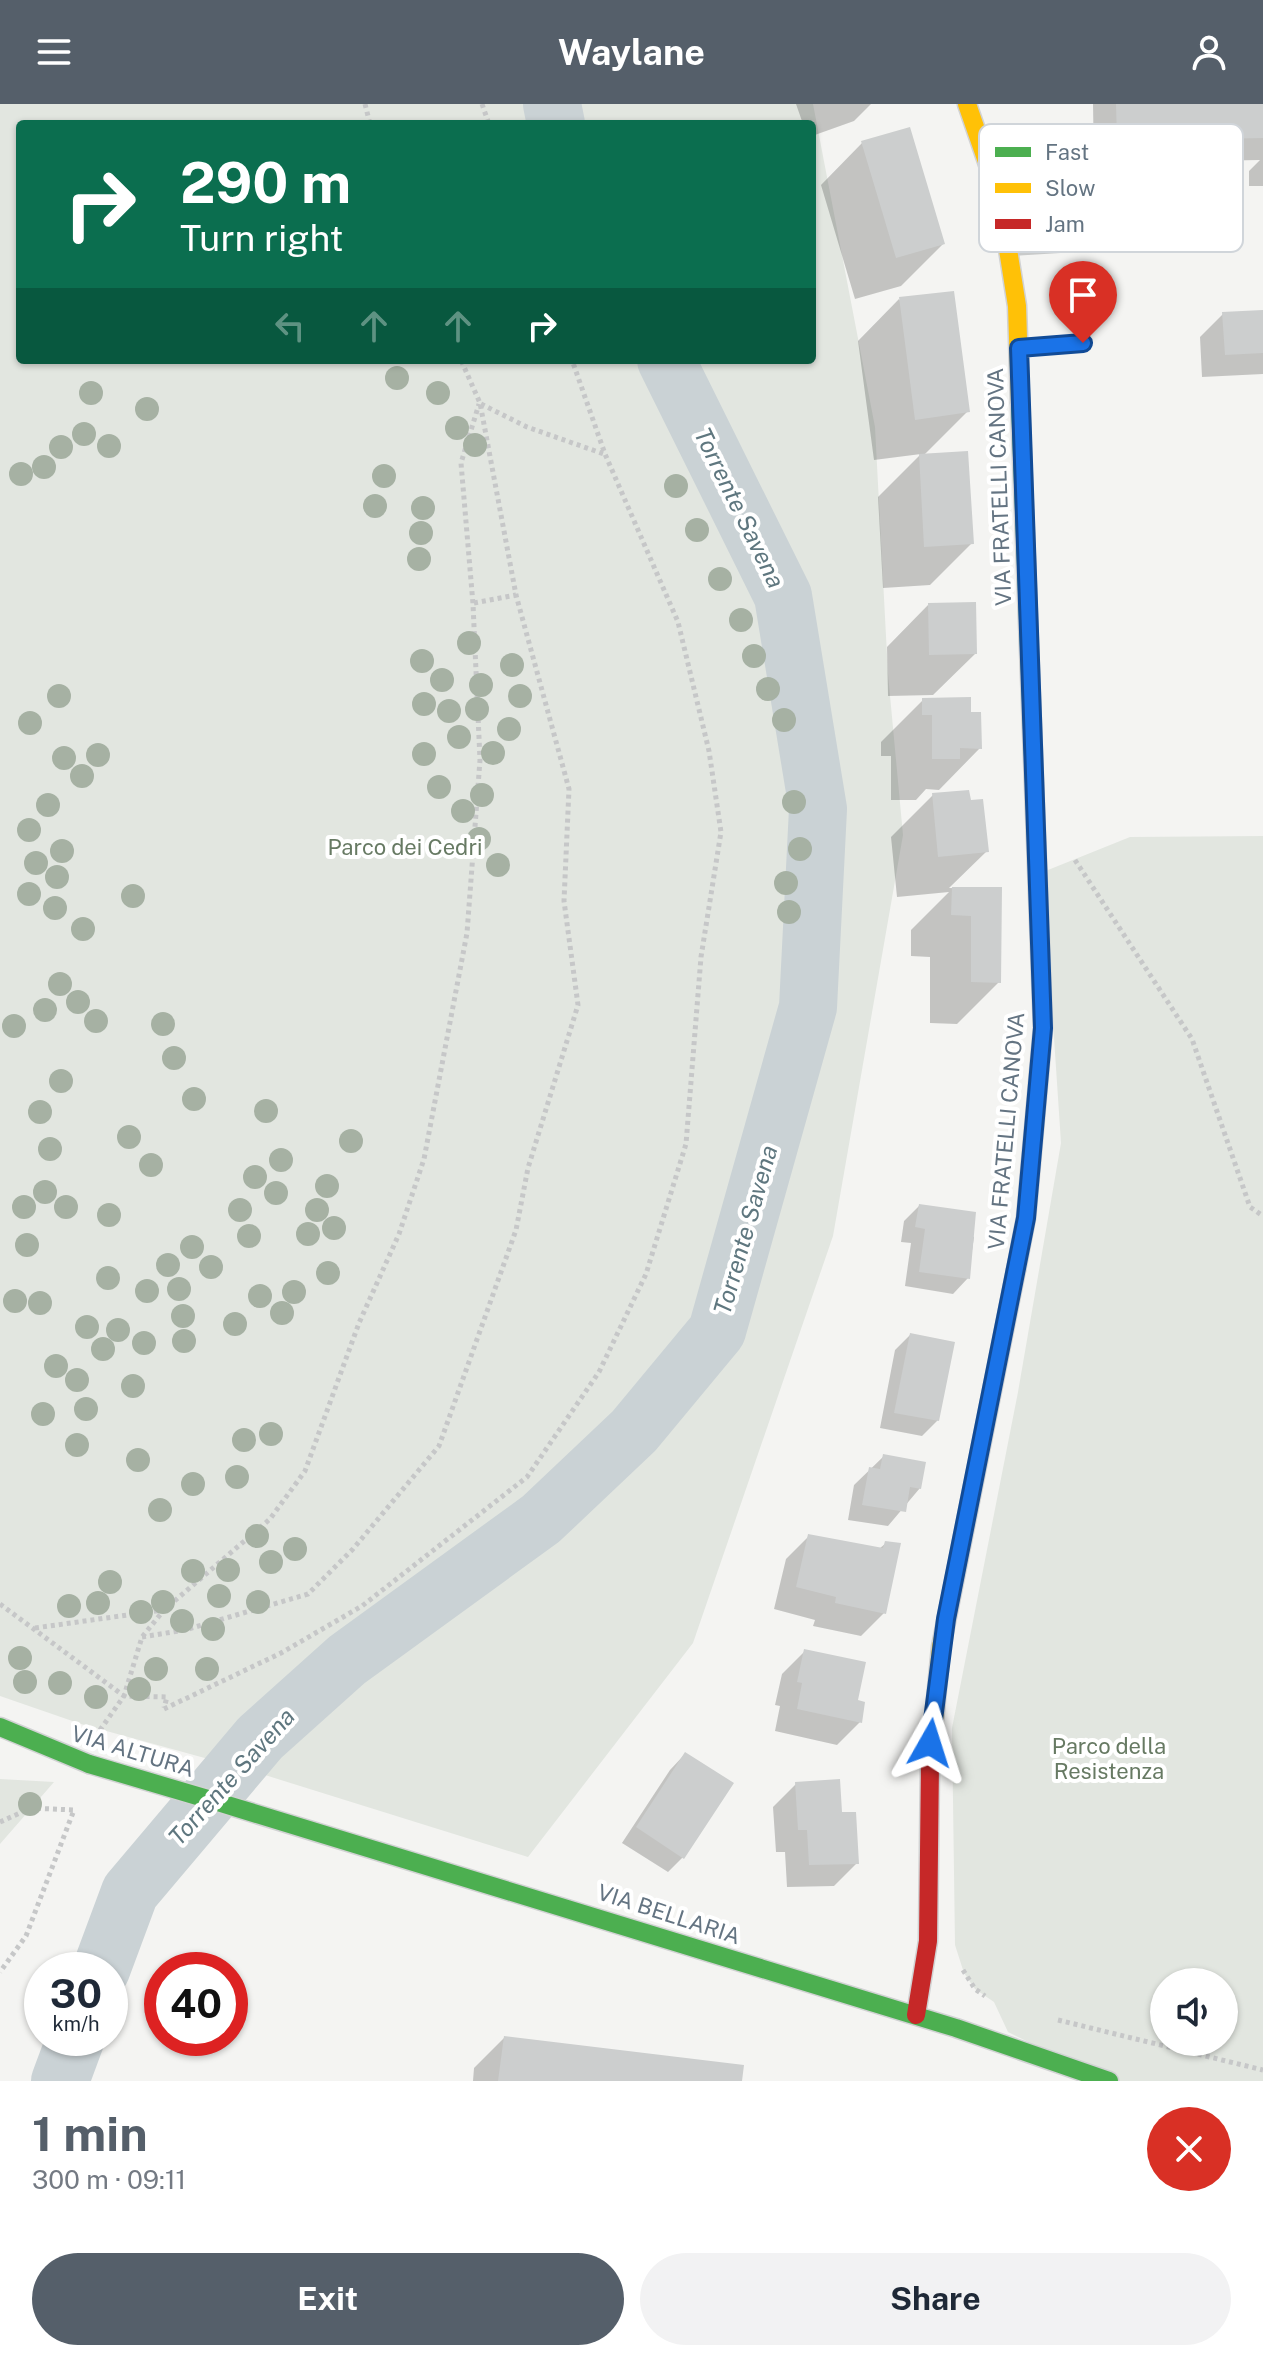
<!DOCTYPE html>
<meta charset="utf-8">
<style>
:root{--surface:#fff;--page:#f2f2f3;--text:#1f2937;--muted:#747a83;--accent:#555f6a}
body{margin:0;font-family:"Public Sans",sans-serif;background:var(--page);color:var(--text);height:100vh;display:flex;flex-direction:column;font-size:30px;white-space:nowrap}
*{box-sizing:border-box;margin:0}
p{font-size:26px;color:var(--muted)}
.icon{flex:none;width:44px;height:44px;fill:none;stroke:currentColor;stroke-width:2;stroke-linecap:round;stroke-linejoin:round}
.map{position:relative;height:1977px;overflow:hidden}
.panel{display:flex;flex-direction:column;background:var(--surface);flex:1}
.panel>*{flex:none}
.top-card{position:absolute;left:16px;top:16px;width:800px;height:244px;border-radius:8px;box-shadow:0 2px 6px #0004;background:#0b6e4f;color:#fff;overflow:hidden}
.controls{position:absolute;left:1150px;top:1864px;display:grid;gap:16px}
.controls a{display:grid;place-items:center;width:88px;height:88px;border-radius:50%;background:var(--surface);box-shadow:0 2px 6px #0004;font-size:40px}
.speed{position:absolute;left:24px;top:1848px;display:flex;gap:16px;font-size:40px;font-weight:700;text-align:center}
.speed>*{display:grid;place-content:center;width:104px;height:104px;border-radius:50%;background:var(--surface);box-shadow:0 2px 6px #0004;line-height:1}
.speed small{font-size:20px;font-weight:400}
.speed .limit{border:12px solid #d22;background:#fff;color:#111}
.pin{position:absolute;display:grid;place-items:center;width:68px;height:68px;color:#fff;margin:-82px -34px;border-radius:50% 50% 50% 0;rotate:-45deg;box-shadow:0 0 8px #0007}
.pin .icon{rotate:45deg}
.me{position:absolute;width:88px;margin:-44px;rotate:6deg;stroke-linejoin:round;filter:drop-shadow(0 0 6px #0008)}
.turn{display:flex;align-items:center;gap:28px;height:168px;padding:0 32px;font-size:36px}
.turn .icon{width:104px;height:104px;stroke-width:2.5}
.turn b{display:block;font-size:56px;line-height:68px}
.lanes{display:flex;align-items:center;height:76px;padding:0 32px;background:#0003;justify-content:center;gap:40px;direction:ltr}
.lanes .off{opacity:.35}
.round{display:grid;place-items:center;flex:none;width:84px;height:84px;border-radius:42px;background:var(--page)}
.overview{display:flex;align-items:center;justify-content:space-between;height:136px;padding:0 32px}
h1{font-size:48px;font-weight:700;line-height:60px;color:var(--accent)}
.button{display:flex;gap:16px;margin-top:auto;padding:16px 32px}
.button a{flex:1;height:92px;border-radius:48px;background:var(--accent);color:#fff;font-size:32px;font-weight:700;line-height:92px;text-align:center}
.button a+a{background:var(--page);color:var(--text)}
header{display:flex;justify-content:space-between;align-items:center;height:104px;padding:0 32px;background:var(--accent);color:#fff;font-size:36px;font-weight:700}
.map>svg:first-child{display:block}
.green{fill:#e2e6e0;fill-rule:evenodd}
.shadow{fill:#0003}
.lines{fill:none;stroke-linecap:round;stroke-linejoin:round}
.river{stroke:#cad2d5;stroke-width:58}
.building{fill:#cccece}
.fast-casing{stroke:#d1d2d3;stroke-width:21}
.slow-casing{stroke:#d1d2d3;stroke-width:21}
.jam-casing{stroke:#d1d2d3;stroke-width:21}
.path{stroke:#c6c7c8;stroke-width:5;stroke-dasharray:4 4;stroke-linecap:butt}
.lane{stroke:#c8caca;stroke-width:16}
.fast{stroke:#4caf50;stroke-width:18}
.slow{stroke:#ffc107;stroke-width:18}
.jam{stroke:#c62828;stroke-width:18}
.fast-bridge-casing{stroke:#d1d2d3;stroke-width:21;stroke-linecap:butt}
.fast-bridge{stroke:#4caf50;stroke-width:18}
.tree{fill:#a6b1a3}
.route-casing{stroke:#114b97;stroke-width:20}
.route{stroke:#1a73e8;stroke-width:14}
.labels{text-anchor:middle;stroke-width:8;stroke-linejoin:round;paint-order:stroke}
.street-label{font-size:22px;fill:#647482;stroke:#fff}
.park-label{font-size:22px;fill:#677a63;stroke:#fff}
.water-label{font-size:24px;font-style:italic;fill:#5f777f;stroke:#fff}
.key{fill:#fff;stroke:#d0d5da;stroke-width:2}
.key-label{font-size:22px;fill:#647482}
</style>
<header><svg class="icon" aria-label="menu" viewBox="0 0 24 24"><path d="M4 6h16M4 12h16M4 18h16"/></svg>Waylane<svg class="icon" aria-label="person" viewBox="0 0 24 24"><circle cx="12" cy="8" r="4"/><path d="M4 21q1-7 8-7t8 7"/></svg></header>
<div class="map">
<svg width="1263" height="1977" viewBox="0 0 1263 1977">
<rect width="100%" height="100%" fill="#f4f4f2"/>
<!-- green -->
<path class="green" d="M0 0H813L875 323 888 570 903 731 833 1132 693 1539 528 1753 252 1667 81 1620 0 1592ZM812 20V256H20V20ZM787 523 818 705 815 746V745ZM815 760 808 903 765 1054 814 760Z
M1263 732V1977H1108L1008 1928 994 1898 975 1885 964 1869 955 1841 952 1624 1018 1288 1061 1039 1043 768 1130 733ZM1164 1878H1224V1938H1164Z
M0 1675 54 1678 0 1740Z"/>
<!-- shadow -->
<path class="shadow" d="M796 0H871L854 17 812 32V20H803Z
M1093 0H1263V82H1249V67L1260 56 1094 59Z
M862 39 943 140 901 182 855 195 821 81Z
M899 195 968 307 924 351 972 439 930 481 883 484 878 393 921 350 874 356 858 237Z
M1263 208V270L1202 273 1200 233 1223 210Z
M928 501 975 550 933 591 888 592 887 543Z
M923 596 969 610 980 644 939 686 926 685 916 696H891V652H881V638Z
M933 691 987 747 949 784 1000 785 999 878 957 920 930 919V853L911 852V826L949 788 897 793 891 733Z
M919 1102 974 1133 968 1174 953 1190 905 1182 911 1139 901 1138 904 1117Z
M910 1231 938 1316 922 1332 880 1324 895 1246Z
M884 1352 920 1384 888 1422 848 1416 854 1381Z
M809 1432 879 1445 886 1439 884 1509 861 1532 813 1522 815 1516 774 1505 786 1455Z
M805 1547 855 1597 860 1618 837 1641 775 1627 780 1602 775 1601 782 1570Z
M685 1650 683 1753 668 1768 622 1739 670 1666Z
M796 1680 841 1710 857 1759 834 1782 787 1783 785 1748H776L773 1703Z
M504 1934 740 1977H473L474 1964Z"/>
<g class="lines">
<!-- river -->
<path class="river" d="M552 0 556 20
M101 1866 130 1788 260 1634 347 1556 541 1415 634 1327 717 1227 808 903 818 705 783 492 666 256
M60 1977 76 1934"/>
</g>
<!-- building -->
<path class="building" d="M1116 0H1263V34L1117 37Z
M910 23 945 140 896 154 861 37Z
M954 187 970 308 915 316 899 193Z
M1263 206V249L1225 251 1222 208Z
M968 347 974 440 924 443 919 350Z
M976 498 977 550 929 551 928 499Z
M971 593V608H981L982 645 960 644V655H932V611H922V594Z
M969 686 971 696 983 695 989 748 938 753 932 689Z
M952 783H1002L1001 879 971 878V812L951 811Z
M919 1100 976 1108 970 1175 919 1168 925 1125 915 1123Z
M910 1229 955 1238 939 1317 894 1309Z
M883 1350 926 1358 921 1385 910 1383 906 1408 862 1401 869 1363 880 1365Z
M808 1430 883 1444 885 1437 901 1439 886 1510 835 1499 836 1493 796 1483Z
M804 1545 866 1558 858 1596 865 1598 862 1619 797 1605 802 1579 797 1578Z
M685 1648 734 1679 684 1755 636 1723Z
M840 1675 842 1708H856L859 1760 809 1761 807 1726H798L795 1678Z
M504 1932 744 1961 742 1977H498Z"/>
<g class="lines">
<!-- fast casing -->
<g class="fast-casing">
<path id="fast" d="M1016 1166 1026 1114 1043 924 1020 299
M0 1623 89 1660
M211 1696 956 1924 1109 1977"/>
</g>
<!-- slow casing -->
<g class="slow-casing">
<path id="slow" d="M967 0 1000 95 1017 202 1020 299
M930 1658 941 1543 1016 1166"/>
</g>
<!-- jam casing -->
<g class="jam-casing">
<path id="jam" d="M916 1911 928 1837 930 1658"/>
</g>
<!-- path -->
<path class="path" d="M365 0 370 20
M482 0 489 20
M481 300 527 323 604 350
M474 499 516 491
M1075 756 1192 935 1250 1103 1263 1112
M0 1500 124 1592 167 1593 164 1604
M35 1524 163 1506
M142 1533 185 1526 308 1490 353 1445 439 1342 516 1126 528 1064 578 901 564 797 569 685 516 491 480 299 461 256
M164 1605 281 1549 362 1502 527 1373 599 1268 646 1170 686 1040 701 853 721 728 709 647 678 518 605 350 572 256
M100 1626 124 1592 142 1533 164 1506 270 1415 305 1367 359 1219 399 1130 424 1055 467 829 480 656 473 500 461 359 479 300
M0 1718 31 1704 74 1706 26 1832 0 1868
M963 1866 975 1885 985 1892
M1058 1916 1263 1966"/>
<!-- lane -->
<path class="lane" d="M1010 144 1076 140
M1021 244 1083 239"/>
<!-- fast -->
<use href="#fast" class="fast"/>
<!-- slow -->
<use href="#slow" class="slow"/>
<!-- jam -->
<use href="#jam" class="jam"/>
<!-- fast-bridge casing -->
<g class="fast-bridge-casing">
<path id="fast-bridge" d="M89 1660 211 1696"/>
</g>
<!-- fast-bridge -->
<use href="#fast-bridge" class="fast-bridge"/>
</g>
<!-- trees -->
<g class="tree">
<circle cx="397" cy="274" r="12"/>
<circle cx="91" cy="289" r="12"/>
<circle cx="438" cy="289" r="12"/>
<circle cx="147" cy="305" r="12"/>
<circle cx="457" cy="324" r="12"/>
<circle cx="84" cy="330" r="12"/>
<circle cx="475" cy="341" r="12"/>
<circle cx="109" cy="342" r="12"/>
<circle cx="61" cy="343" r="12"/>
<circle cx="44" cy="363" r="12"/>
<circle cx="21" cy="370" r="12"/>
<circle cx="384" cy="372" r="12"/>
<circle cx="676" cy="382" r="12"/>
<circle cx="375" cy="402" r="12"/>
<circle cx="423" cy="404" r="12"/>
<circle cx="697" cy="426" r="12"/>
<circle cx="421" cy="429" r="12"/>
<circle cx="419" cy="455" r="12"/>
<circle cx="720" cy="475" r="12"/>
<circle cx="741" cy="516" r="12"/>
<circle cx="469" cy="539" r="12"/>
<circle cx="754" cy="552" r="12"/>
<circle cx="422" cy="557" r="12"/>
<circle cx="512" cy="561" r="12"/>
<circle cx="442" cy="576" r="12"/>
<circle cx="481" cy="581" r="12"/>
<circle cx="768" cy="585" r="12"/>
<circle cx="59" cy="592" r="12"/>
<circle cx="520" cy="592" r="12"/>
<circle cx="424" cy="600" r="12"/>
<circle cx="477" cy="605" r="12"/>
<circle cx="449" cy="607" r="12"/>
<circle cx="784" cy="616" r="12"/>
<circle cx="30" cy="619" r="12"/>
<circle cx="509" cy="625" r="12"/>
<circle cx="459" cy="633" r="12"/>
<circle cx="493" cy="649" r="12"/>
<circle cx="424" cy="650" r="12"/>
<circle cx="98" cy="651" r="12"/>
<circle cx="64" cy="654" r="12"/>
<circle cx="82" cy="672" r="12"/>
<circle cx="439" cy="683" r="12"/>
<circle cx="482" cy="691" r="12"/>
<circle cx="794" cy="698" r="12"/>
<circle cx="48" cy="701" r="12"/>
<circle cx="463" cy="707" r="12"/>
<circle cx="29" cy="726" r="12"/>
<circle cx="479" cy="735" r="12"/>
<circle cx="800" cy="745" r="12"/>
<circle cx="62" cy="747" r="12"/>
<circle cx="36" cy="759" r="12"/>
<circle cx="498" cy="761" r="12"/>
<circle cx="57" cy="773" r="12"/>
<circle cx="786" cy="779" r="12"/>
<circle cx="29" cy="790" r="12"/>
<circle cx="133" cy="792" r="12"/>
<circle cx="55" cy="804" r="12"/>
<circle cx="789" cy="808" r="12"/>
<circle cx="83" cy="825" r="12"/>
<circle cx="60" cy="880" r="12"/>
<circle cx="78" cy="898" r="12"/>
<circle cx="45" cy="906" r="12"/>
<circle cx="96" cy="917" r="12"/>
<circle cx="163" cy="920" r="12"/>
<circle cx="14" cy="922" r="12"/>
<circle cx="174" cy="954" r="12"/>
<circle cx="61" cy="977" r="12"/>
<circle cx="194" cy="995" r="12"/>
<circle cx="266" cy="1007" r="12"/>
<circle cx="40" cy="1008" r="12"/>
<circle cx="129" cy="1033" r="12"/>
<circle cx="351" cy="1037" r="12"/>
<circle cx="50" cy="1045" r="12"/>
<circle cx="281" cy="1056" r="12"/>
<circle cx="151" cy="1061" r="12"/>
<circle cx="255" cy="1073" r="12"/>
<circle cx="327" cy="1082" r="12"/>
<circle cx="45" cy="1088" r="12"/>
<circle cx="276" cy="1089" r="12"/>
<circle cx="24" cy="1103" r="12"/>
<circle cx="66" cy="1103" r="12"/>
<circle cx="240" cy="1106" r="12"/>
<circle cx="317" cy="1106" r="12"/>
<circle cx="109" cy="1111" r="12"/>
<circle cx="334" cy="1124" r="12"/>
<circle cx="308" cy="1130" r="12"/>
<circle cx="249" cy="1132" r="12"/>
<circle cx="27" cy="1141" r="12"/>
<circle cx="192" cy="1143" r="12"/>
<circle cx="168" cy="1161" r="12"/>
<circle cx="211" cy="1163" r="12"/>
<circle cx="328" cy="1169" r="12"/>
<circle cx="108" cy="1174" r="12"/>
<circle cx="179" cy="1185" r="12"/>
<circle cx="147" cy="1187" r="12"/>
<circle cx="294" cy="1188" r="12"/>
<circle cx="260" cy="1192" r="12"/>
<circle cx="15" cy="1197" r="12"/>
<circle cx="40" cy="1199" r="12"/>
<circle cx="282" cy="1209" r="12"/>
<circle cx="183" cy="1212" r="12"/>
<circle cx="235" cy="1220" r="12"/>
<circle cx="87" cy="1223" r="12"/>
<circle cx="118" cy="1226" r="12"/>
<circle cx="184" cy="1237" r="12"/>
<circle cx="144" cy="1239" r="12"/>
<circle cx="103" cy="1245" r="12"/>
<circle cx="56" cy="1262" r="12"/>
<circle cx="77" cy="1276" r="12"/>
<circle cx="133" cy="1282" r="12"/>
<circle cx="86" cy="1305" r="12"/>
<circle cx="43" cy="1310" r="12"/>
<circle cx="271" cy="1330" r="12"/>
<circle cx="244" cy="1336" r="12"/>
<circle cx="77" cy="1341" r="12"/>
<circle cx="138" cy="1356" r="12"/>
<circle cx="237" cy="1373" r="12"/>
<circle cx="193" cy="1380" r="12"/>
<circle cx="160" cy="1406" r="12"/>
<circle cx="257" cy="1432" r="12"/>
<circle cx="295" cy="1445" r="12"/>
<circle cx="271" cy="1458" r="12"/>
<circle cx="228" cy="1466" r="12"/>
<circle cx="193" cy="1467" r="12"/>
<circle cx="110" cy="1478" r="12"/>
<circle cx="219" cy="1492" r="12"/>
<circle cx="163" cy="1498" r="12"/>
<circle cx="258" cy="1498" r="12"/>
<circle cx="98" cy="1499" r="12"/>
<circle cx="69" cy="1502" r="12"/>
<circle cx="141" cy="1508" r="12"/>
<circle cx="182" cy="1517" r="12"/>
<circle cx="213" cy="1525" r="12"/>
<circle cx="20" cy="1554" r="12"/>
<circle cx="156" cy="1565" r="12"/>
<circle cx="207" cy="1565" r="12"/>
<circle cx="25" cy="1578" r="12"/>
<circle cx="60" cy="1579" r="12"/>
<circle cx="139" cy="1585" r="12"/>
<circle cx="96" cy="1593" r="12"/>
<circle cx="30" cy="1700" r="12"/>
</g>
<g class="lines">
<!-- route casing -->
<g class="route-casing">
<path id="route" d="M930 1639 946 1515 1026 1114 1043 924 1019 244 1083 239"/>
</g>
<!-- route -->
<use href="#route" class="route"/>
</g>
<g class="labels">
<!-- street labels -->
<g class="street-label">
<text transform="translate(999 383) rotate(-92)" y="8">VIA FRATELLI CANOVA</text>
<text transform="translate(1006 1027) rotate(-85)" y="8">VIA FRATELLI CANOVA</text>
<text transform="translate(133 1647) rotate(17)" y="8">VIA ALTURA</text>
<text transform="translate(669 1810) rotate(18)" y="8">VIA BELLARIA</text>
</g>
<!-- park labels -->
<g class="park-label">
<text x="405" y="751">Parco dei Cedri</text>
<text x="1109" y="1650">Parco della<tspan x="1109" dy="25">Resistenza</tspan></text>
</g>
<!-- water labels -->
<g class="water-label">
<text transform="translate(739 404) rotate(64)" y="8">Torrente Savena</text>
<text transform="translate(746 1126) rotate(-74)" y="8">Torrente Savena</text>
<text transform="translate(232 1673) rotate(-48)" y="8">Torrente Savena</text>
</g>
</g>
<!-- legend -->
<rect x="979" y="20" width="264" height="128" rx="12" class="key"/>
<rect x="995" y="43" width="36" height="10" fill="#4caf50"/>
<rect x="995" y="79" width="36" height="10" fill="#ffc107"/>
<rect x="995" y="115" width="36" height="10" fill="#c62828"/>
<g class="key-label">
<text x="1045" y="56">Fast</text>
<text x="1045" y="92">Slow</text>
<text x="1045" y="128">Jam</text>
</g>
</svg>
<div class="controls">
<a><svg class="icon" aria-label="sound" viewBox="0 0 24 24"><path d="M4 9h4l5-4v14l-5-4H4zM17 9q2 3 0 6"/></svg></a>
</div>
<div class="speed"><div>30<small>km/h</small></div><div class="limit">40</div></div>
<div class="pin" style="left:1083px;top:239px;background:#d93025"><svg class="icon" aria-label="arrive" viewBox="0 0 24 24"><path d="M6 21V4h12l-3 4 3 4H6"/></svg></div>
<svg class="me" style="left:930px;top:1639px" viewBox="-20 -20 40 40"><path d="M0-17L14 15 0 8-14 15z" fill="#1a73e8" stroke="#fff" stroke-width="4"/></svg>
<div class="top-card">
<div class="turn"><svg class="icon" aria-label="right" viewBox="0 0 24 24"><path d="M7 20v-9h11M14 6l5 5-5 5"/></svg><div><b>290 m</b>Turn right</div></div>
<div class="lanes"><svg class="icon off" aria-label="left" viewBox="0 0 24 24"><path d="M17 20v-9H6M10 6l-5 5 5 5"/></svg><svg class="icon off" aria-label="ahead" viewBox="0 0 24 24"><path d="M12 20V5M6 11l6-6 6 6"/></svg><svg class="icon off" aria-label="ahead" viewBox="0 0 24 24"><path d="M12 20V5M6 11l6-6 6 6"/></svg><svg class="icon" aria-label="right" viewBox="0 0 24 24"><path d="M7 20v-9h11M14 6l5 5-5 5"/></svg></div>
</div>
</div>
<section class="panel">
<div class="overview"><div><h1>1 min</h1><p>300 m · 09:11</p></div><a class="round" style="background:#d93025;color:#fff"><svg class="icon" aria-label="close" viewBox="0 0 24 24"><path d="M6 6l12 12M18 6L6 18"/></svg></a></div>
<div class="button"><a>Exit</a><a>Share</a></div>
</section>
